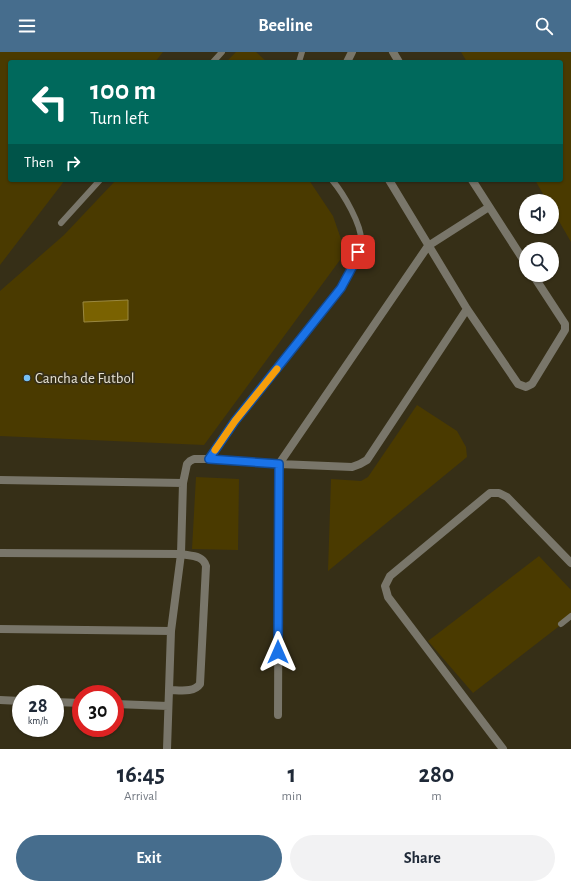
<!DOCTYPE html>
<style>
:root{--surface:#fff;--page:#f2f2f3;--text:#1f2937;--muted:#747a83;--accent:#466d8d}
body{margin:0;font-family:"Alegreya Sans",sans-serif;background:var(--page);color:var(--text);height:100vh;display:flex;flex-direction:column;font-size:15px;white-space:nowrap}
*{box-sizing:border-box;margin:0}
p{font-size:13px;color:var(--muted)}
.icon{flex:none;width:22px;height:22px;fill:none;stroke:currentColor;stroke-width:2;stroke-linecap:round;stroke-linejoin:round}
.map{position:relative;height:697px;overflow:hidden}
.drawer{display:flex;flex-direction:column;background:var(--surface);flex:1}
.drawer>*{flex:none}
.top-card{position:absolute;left:8px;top:8px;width:555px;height:122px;border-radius:4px;box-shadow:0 1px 3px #0004;background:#00695c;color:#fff;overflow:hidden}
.controls{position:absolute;left:519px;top:142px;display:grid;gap:8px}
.controls a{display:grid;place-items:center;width:40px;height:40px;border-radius:50%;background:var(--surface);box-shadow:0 1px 3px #0004;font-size:20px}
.speed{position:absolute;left:12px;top:633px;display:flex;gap:8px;font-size:20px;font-weight:700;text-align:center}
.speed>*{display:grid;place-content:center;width:52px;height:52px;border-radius:50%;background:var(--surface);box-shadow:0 1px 3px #0004;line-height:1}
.speed small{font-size:10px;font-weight:400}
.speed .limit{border:6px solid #d22;background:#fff;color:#111}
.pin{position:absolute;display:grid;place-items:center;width:34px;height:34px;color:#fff;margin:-17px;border-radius:8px;box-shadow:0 2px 6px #0006}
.me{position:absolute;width:44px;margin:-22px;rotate:0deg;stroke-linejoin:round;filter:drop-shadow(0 0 3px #0008)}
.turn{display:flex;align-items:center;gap:14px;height:84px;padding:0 16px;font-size:18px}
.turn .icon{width:52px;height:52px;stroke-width:2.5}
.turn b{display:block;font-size:28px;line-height:34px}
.then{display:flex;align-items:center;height:38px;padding:0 16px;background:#0003;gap:8px;font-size:15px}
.eta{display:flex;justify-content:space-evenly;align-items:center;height:68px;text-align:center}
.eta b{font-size:24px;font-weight:600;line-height:28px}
.button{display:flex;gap:8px;margin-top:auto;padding:8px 16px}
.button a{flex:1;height:46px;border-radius:24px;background:var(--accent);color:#fff;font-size:16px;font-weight:600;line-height:46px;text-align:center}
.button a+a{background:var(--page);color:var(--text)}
header{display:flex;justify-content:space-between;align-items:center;height:52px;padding:0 16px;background:var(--accent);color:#fff;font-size:18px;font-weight:600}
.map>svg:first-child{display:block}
.green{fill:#4a3a00}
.water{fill:#7a6201;stroke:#9a8840}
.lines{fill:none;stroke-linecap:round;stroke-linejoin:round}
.service{stroke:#79766a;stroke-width:6}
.minor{stroke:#79766a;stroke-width:8}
.route-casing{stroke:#114b97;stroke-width:10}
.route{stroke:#1a73e8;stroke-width:7}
.slow{stroke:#f59e0b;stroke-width:7}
.poi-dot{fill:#76c0f7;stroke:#362f17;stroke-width:1.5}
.labels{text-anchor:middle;stroke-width:3.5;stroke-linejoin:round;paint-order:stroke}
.poi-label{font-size:15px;fill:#e6e1d3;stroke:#362f17;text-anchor:start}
</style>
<header><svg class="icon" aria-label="menu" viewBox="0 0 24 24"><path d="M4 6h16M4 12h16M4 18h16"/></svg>Beeline<svg class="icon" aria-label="search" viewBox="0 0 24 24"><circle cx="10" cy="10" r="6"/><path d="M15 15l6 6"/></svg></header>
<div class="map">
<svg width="571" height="697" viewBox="0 0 571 697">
<rect width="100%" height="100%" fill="#362f17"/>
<!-- green -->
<path class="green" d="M0 0H163L155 10H10V128H65L0 213Z
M236 0H256L267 10H226Z
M461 0H571V190L552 157V149H547L535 128H561V10H467Z
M116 128H309L333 164 341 187 340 208 204 393 0 384V239L64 183Z
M417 353 457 379 466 395 467 405 328 519 331 427 361 429 368 425Z
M196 425 239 427 238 498 192 497Z
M539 504 571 538V565L473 641 428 589Z"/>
<!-- water -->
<path class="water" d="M128 248V268L84 270 83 250Z"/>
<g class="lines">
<!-- service -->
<path class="service" d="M213 10 222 0
M299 10 302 0
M61 171 100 128
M209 407C229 378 251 350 273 322 287 304 301 287 315 269 331 248 358 218 361 191 363 174 343 141 332 128
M561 572 571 564"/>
<!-- minor -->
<path class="minor" d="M393 0 399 10
M347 10 352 0
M389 128 467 257 518 332 526 335 532 332 565 278V272L533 223
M472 128 526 212
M0 428 183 431
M0 501 181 502C191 504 203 503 206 514L200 632C194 641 179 638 169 638
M0 577 171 579
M0 648 21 649
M55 650 81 651
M115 652 168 654
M278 663 279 412 428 194 489 155
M167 697 171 579 181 502 183 431 187 412 190 409 194 407H209L279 412 352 415 360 412 367 408 467 257
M503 697 388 545 385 534 390 524 490 441H499L507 445 571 511"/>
</g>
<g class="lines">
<!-- route casing -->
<g class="route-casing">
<path id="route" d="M278 600 279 412 209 407 235 369 341 236 355 210 358 200"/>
</g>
<!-- route -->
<use href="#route" class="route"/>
<!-- slow -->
<path class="slow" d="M215 398 235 369 277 317"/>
</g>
<!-- markers -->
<circle class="poi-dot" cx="27" cy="326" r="4"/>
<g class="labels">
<!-- poi labels -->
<g class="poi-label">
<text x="35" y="331">Cancha de Futbol</text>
</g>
</g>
</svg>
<div class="controls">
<a><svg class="icon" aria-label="sound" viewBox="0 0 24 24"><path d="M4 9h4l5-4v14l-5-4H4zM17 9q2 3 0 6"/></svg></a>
<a><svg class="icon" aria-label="search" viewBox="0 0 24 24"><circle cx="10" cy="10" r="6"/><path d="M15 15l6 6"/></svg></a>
</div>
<div class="speed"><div>28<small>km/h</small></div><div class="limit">30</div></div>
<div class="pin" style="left:358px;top:200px;background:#d93025"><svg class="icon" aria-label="arrive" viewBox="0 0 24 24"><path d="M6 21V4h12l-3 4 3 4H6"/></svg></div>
<svg class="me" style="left:278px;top:600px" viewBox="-20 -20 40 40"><path d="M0-17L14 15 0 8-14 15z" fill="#1a73e8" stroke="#fff" stroke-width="4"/></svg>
<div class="top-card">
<div class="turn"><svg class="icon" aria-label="left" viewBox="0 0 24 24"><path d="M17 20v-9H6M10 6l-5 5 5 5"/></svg><div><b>100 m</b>Turn left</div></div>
<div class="then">Then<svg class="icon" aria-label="right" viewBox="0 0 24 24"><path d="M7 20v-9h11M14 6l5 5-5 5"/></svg></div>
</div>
</div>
<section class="drawer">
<div class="eta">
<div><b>16:45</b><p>Arrival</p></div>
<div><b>1</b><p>min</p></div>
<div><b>280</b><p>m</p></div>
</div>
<div class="button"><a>Exit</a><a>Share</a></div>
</section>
